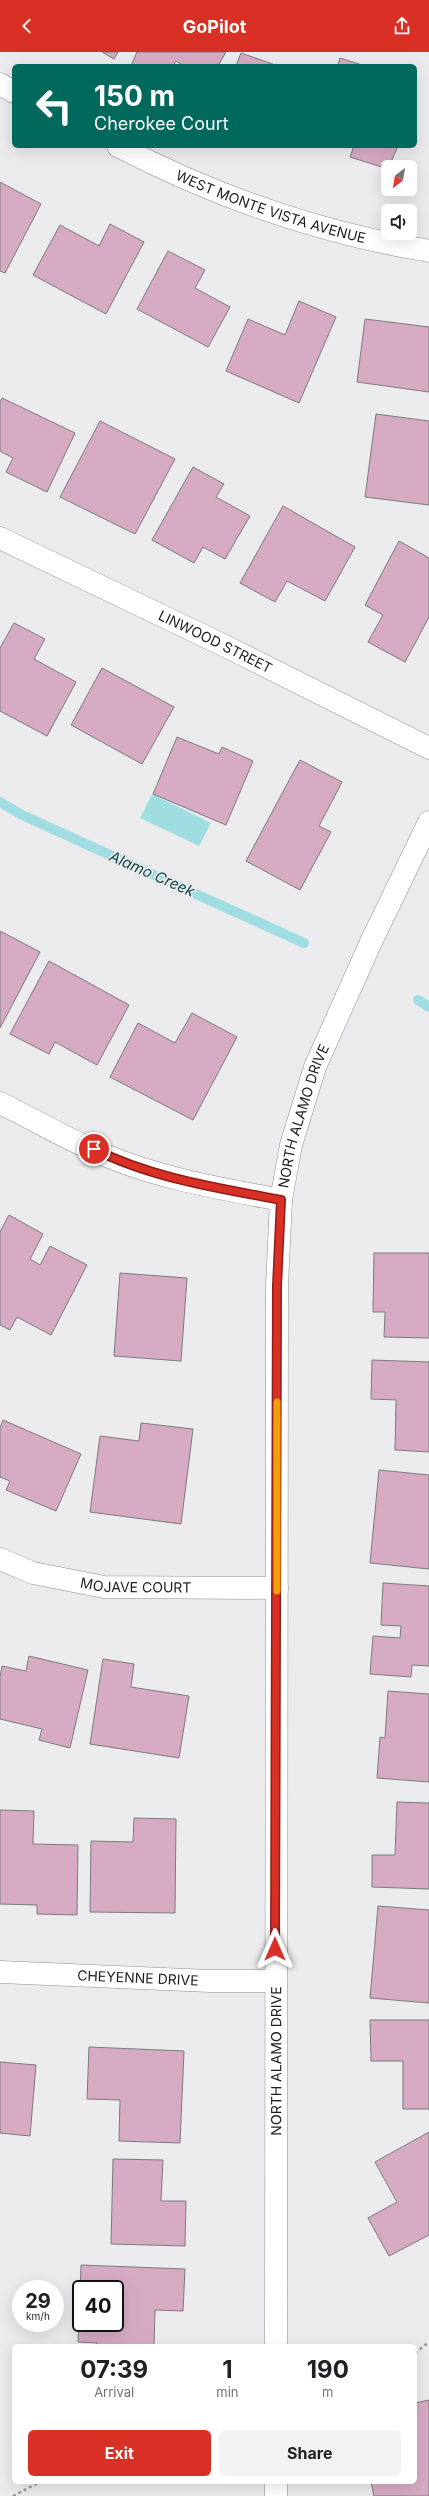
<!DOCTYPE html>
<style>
:root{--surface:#fff;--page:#f2f2f2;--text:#202124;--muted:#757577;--accent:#d93025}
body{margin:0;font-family:Inter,sans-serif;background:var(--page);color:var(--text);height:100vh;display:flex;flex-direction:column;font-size:15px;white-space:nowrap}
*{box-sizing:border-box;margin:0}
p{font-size:13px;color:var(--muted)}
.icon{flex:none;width:22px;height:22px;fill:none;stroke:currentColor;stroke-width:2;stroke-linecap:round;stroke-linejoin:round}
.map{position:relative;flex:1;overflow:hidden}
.side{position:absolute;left:12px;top:2292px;width:405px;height:140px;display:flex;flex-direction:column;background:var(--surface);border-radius:6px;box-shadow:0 4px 16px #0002}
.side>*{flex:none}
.banner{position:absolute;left:12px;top:12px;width:405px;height:84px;border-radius:6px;box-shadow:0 4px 16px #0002;background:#00695c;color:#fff;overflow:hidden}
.needle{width:26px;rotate:211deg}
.tools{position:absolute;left:381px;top:108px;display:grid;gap:8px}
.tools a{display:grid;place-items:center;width:36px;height:36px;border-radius:6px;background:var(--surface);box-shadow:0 4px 16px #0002;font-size:20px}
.speed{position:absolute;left:12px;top:2228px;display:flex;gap:8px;font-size:20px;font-weight:700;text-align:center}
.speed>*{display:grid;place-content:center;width:52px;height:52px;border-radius:50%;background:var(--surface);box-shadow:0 4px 16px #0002;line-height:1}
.speed small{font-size:10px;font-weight:400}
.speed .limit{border:2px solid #111;border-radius:6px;background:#fff;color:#111}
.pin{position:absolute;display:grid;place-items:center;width:34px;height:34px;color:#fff;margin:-17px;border:2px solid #fff;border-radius:50%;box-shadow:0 1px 4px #0007}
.me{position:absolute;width:44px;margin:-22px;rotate:0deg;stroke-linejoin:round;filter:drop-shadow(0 0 3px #0008)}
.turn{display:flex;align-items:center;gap:14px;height:84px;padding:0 16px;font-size:18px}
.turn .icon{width:52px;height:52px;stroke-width:2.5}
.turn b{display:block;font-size:28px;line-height:34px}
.eta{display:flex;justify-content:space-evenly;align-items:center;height:68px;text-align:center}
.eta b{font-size:24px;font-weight:700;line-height:28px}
.cta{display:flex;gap:8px;margin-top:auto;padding:8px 16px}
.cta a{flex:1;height:46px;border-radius:6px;background:var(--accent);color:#fff;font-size:16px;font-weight:700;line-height:46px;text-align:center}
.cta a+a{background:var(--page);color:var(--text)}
header{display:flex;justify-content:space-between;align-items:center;height:52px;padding:0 16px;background:var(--accent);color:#fff;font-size:18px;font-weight:700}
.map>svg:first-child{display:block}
.water{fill:#a0dde0}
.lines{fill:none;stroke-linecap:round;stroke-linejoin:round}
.stream{stroke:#a0dde0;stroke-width:10}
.building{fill:#d7aac4;stroke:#7c7a7b;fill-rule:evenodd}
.street-casing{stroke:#8f8f91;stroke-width:23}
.secondary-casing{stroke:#8f8f91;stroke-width:23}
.path{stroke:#99999a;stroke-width:2.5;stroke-dasharray:3 3;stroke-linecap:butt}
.street{stroke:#fff;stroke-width:22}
.secondary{stroke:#fff;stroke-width:22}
.route-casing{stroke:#8d1f18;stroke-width:10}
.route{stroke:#d93025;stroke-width:7}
.slow{stroke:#f59e0b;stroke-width:7}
.labels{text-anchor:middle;stroke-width:3.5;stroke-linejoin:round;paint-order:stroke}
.street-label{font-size:14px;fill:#1e1e1e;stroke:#ebebed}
.water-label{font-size:15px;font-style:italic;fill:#0e4648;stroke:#ebebed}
</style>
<header><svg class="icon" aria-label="back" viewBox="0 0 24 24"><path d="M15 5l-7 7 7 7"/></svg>GoPilot<svg class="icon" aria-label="share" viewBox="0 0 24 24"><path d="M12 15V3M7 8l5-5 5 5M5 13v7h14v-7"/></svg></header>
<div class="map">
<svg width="429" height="2444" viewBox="0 0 429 2444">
<rect width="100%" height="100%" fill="#ebebed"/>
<!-- water -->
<path class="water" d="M152 742 211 771 199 794 140 766Z"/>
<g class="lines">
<!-- stream -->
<path class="stream" d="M0 750 22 763 304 891
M418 948 429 955"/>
</g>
<!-- building -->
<path class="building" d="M102 0H118L114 7Z
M137 0H226L218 14H184L176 9 173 14H131Z
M241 1 278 14H236Z
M340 6 365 14H338Z
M354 94H398L388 117 350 105Z
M0 130 41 152 5 221 0 219Z
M110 172 144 190 106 262 33 223 60 173 99 194Z
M168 199 205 218 195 236 230 255 208 295 137 257Z
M299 249 336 265 299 351 226 319 248 267 285 283Z
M365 267 429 275V340L357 330Z
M2 346 75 381 47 440 6 420 13 406 0 399V350Z
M376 362 429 369V453L365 445Z
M100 369 175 407 135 482 60 445Z
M193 415 224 432 216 445 250 464 225 507 203 495 194 511 152 488Z
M283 454 355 495 325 549 287 529 275 550 240 531Z
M399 489 429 506V565L405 610 368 590 383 563 365 553Z
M14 571 45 587 34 607 76 630 47 684 0 659V596Z
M102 616 174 655 142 712 71 673Z
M177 685 219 702 222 695 253 709 226 773 153 742Z
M300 708 342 730 319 774 331 780 300 838 246 809Z
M0 879 40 900 0 976Z
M49 909 129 953 97 1013 55 990 49 1002 10 982Z
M192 961 237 985 193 1068 110 1025 138 971 175 991Z
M9 1163 43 1182 30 1207 40 1213 50 1194 87 1213 51 1283 17 1265 10 1278 0 1273V1180Z
M374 1201H429V1286L384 1285 385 1260H373Z
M120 1221 187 1226 181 1309 114 1304Z
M372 1308 429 1310V1400L395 1398 396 1348 371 1347Z
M3 1368 81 1402 56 1459 6 1438 10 1429 0 1425V1376Z
M141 1371 193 1377 181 1472 90 1460 100 1384 139 1389Z
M379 1418 429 1423V1517L370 1511Z
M383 1531 429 1534V1614L412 1613 411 1625 370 1622 373 1584 400 1586 401 1574 381 1573Z
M29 1604 88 1618 70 1696 39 1688 42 1677 0 1667V1625L2 1614 26 1619Z
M103 1607 134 1612 131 1635 189 1644 179 1706 90 1692Z
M388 1639 429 1642V1730L377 1726 380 1685 385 1686Z
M397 1750 429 1751V1837L372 1835V1803H395Z
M0 1758 34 1759 33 1792 78 1793 77 1863 37 1862V1853L0 1852Z
M134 1766 176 1767 175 1861 90 1860 91 1789 133 1790Z
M378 1854 429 1858V1951L370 1946Z
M370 1968H429V2057H403V2009H371Z
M89 1995 184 1999 180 2091 119 2089 120 2048 87 2047Z
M0 2010 36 2013 30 2084 0 2081Z
M429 2080V2183L389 2204 368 2166 397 2150 375 2110Z
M113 2107 163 2108 161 2149H186L185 2194 111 2192Z
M81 2213 185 2217 183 2259 155 2258 154 2294H97V2291L78 2290ZM81 2237H115V2271H81Z
M429 2348V2444H374L371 2430H415V2351Z"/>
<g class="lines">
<!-- street casing -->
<g class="street-casing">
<g id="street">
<path id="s1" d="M0 486 223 593 429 696"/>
<path d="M0 1051C35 1068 70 1089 107 1104 162 1127 223 1137 281 1148"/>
<path id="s2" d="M0 1507 33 1521 104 1535 277 1536"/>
<path id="s3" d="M0 1920 210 1929H275"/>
</g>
</g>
<!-- secondary casing -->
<g class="secondary-casing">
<g id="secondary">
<path d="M0 32 14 40"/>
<path id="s4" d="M118 94C216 145 320 181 429 199"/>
<path id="s5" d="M276 2294 277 1234 281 1148 291 1093 315 1015 371 890 429 770"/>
<path d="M276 2430V2444"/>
</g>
</g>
<!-- path -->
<path class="path" d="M415 2301 429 2290
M13 2444 40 2430"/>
<!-- street -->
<use href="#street" class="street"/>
<!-- secondary -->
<use href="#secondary" class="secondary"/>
</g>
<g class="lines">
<!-- route casing -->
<g class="route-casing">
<path id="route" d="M94 1097C151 1126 219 1136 281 1148L277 1234 275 1897"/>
</g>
<!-- route -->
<use href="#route" class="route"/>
<!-- slow -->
<path class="slow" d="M277 1350V1539"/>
</g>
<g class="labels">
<!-- street labels -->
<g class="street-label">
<text dy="5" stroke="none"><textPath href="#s4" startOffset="165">WEST MONTE VISTA AVENUE</textPath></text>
<text dy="5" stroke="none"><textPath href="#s1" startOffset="239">LINWOOD STREET</textPath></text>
<text dy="5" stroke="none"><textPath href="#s5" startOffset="1233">NORTH ALAMO DRIVE</textPath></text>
<text dy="5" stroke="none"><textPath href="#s2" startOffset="140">MOJAVE COURT</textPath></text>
<text dy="5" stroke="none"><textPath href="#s3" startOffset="138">CHEYENNE DRIVE</textPath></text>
<text dy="5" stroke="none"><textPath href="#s5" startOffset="285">NORTH ALAMO DRIVE</textPath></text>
</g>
<!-- water labels -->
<g class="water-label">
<text transform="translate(152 822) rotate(24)" y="5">Alamo Creek</text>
</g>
</g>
</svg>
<div class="tools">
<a><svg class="needle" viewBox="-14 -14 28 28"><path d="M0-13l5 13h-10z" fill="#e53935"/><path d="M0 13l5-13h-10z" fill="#757577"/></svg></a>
<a><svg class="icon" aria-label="sound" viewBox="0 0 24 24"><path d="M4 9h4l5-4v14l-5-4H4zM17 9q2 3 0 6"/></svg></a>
</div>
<div class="speed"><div>29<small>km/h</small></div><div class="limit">40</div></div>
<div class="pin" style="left:94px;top:1097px;background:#d93025"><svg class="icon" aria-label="arrive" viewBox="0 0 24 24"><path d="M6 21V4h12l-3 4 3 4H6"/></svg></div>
<svg class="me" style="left:275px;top:1897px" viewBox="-20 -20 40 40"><path d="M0-17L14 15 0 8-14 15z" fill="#d93025" stroke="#fff" stroke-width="4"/></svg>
<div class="banner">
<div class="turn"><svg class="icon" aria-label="left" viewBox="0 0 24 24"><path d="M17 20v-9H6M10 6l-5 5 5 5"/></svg><div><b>150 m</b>Cherokee Court</div></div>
</div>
<section class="side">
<div class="eta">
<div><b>07:39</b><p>Arrival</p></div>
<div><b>1</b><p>min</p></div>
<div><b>190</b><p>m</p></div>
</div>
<div class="cta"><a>Exit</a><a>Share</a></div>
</section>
</div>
